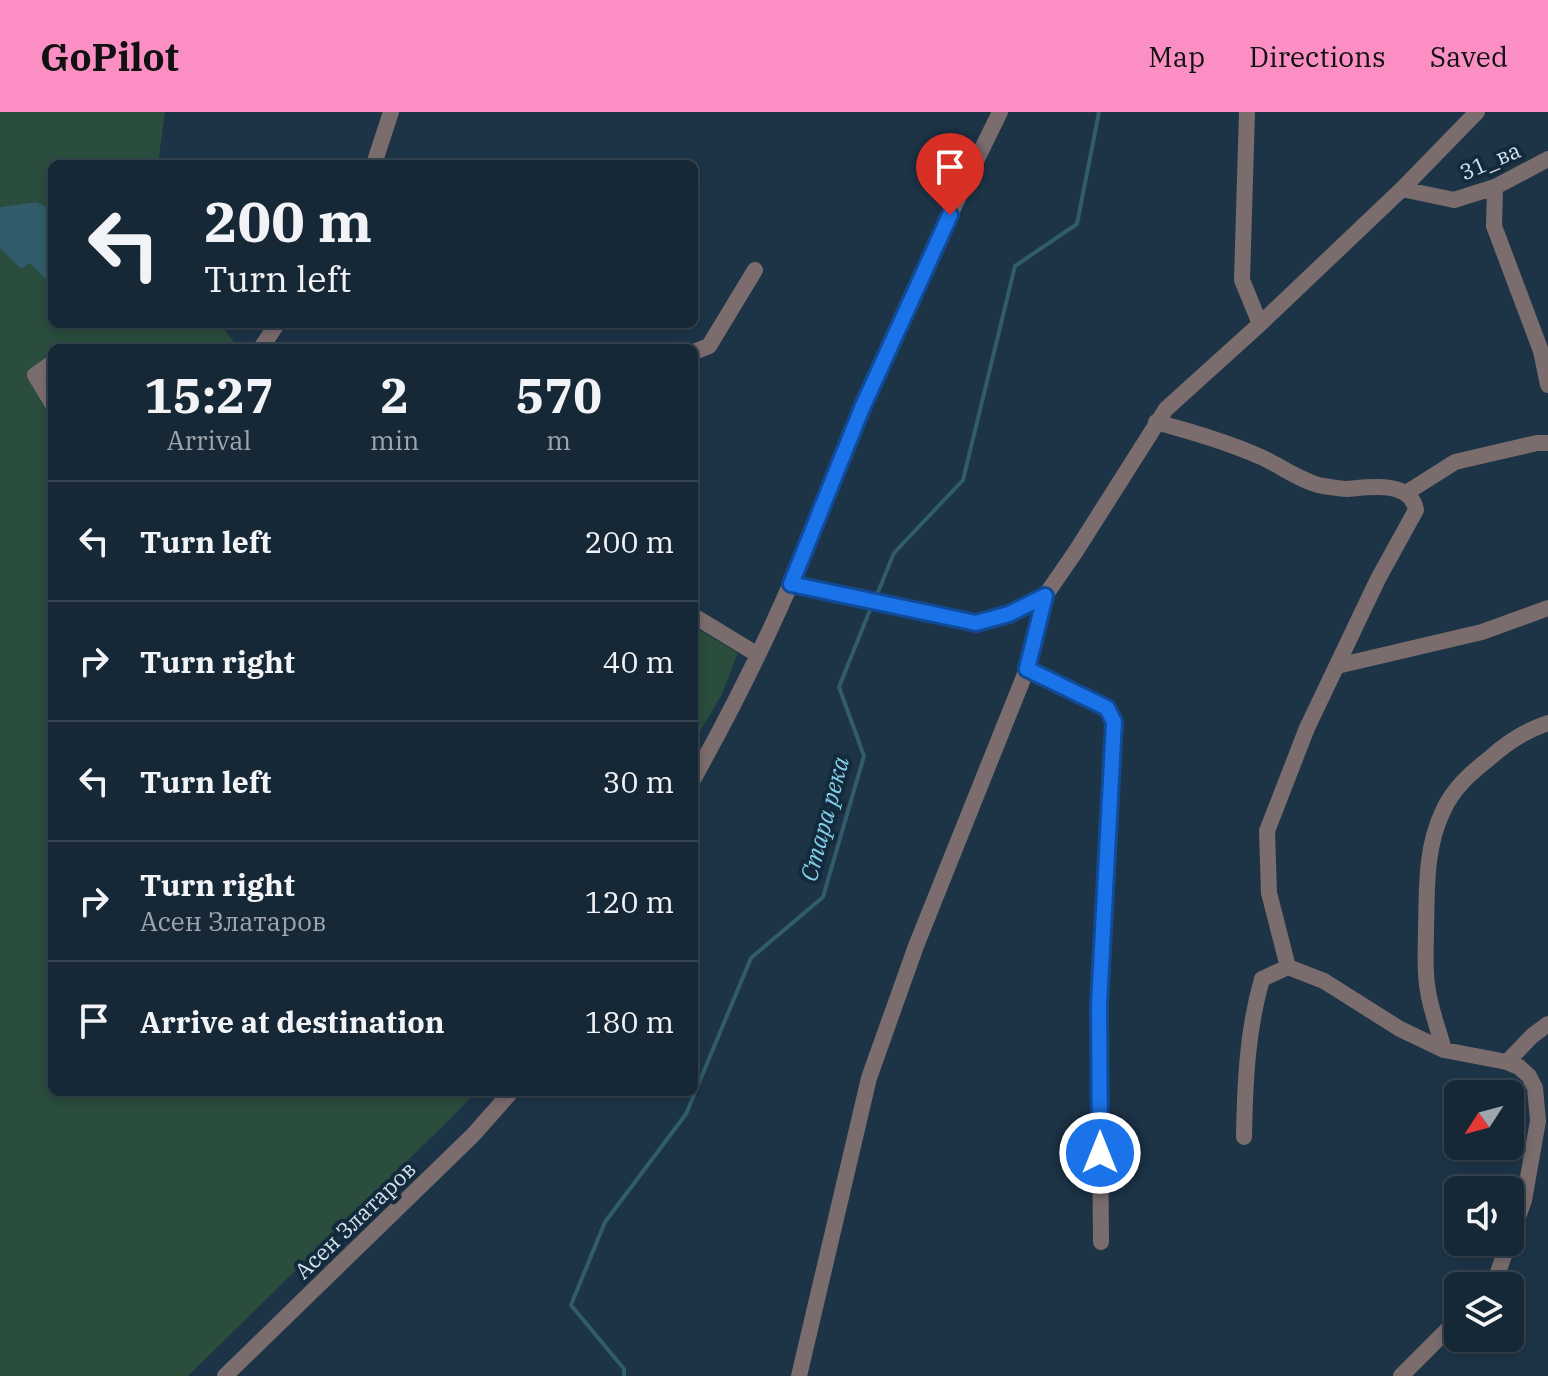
<!DOCTYPE html>
<meta charset="utf-8">
<style>
:root{--surface:#162735;--page:#1f2f3d;--text:#f1f3f6;--muted:#9ea5ad;--line:#354450;--accent:#fb8fc4}
body{margin:0;font-family:"IBM Plex Serif",serif;background:var(--page);color:var(--text);height:100vh;display:flex;flex-direction:column;font-size:30px;white-space:nowrap}
*{box-sizing:border-box;margin:0}
p{font-size:26px;color:var(--muted)}
.icon{flex:none;width:44px;height:44px;fill:none;stroke:currentColor;stroke-width:2;stroke-linecap:round;stroke-linejoin:round}
.map{position:relative;flex:1;overflow:hidden}
.drawer{position:absolute;left:48px;top:232px;width:650px;height:752px;display:flex;flex-direction:column;background:var(--surface);border-radius:12px;box-shadow:0 4px 12px #0003,0 0 0 2px var(--line)}
.drawer>*{flex:none}
.guide{position:absolute;left:48px;top:48px;width:650px;height:168px;border-radius:12px;box-shadow:0 4px 12px #0003,0 0 0 2px var(--line);background:#162735;color:var(--text);overflow:hidden}
.needle{width:52px;rotate:234deg}
.tools{position:absolute;left:1444px;top:968px;display:grid;gap:16px}
.tools a{display:grid;place-items:center;width:80px;height:80px;border-radius:12px;background:var(--surface);box-shadow:0 4px 12px #0003,0 0 0 2px var(--line);font-size:40px}
.pin{position:absolute;display:grid;place-items:center;width:68px;height:68px;color:#fff;margin:-82px -34px;border-radius:50% 50% 50% 0;rotate:-45deg;box-shadow:0 0 8px #0007}
.pin .icon{rotate:45deg}
.me{position:absolute;width:88px;margin:-44px;rotate:0deg;stroke-linejoin:round;filter:drop-shadow(0 0 6px #0008)}
.turn{display:flex;align-items:center;gap:28px;height:168px;padding:0 24px;font-size:36px}
.turn .icon{width:104px;height:104px;stroke-width:2.5}
.turn b{display:block;font-size:56px;line-height:68px}
.eta{display:flex;justify-content:space-evenly;align-items:center;height:136px;text-align:center}
.eta b{font-size:48px;font-weight:700;line-height:56px}
ul{padding:0;list-style:none}
li{display:flex;align-items:center;gap:24px;height:120px;padding:0 24px;border-top:2px solid var(--line)}
li div{flex:1}
li b{display:block;font-size:30px}
li em{font-style:normal}
header{display:flex;align-items:center;gap:48px;box-sizing:border-box;height:112px;padding:0 40px;background:var(--accent);color:#111}
header strong{font-size:38px}
nav{display:flex;gap:44px;margin-inline-start:auto;font-size:28px}
.map>svg:first-child{display:block}
.green{fill:#2a4d3d}
.water{fill:#315c69}
.lines{fill:none;stroke-linecap:round;stroke-linejoin:round}
.stream{stroke:#315c69;stroke-width:4}
.minor{stroke:#7b6c6e;stroke-width:16}
.route-casing{stroke:#114b97;stroke-width:20}
.route{stroke:#1a73e8;stroke-width:14}
.labels{text-anchor:middle;stroke-width:8;stroke-linejoin:round;paint-order:stroke}
.street-label{font-size:22px;fill:#d3e1ed;stroke:#132a3c}
.water-label{font-size:24px;font-style:italic;fill:#83cfe7;stroke:#132a3c}
</style>
<header>
<strong>GoPilot</strong>
<nav><a>Map</a><a>Directions</a><a>Saved</a></nav>
</header>
<div class="map">
<svg width="1548" height="1264" viewBox="0 0 1548 1264">
<rect width="100%" height="100%" fill="#1d3447"/>
<!-- green -->
<path class="green" d="M0 0H165L158 52H52V97L36 90 0 95Z
M0 136 21 157 30 151 52 174V212H221L238 236H52V980H476L454 1003 188 1264H0Z
M694 515 738 541 721 584 694 629Z"/>
<!-- water -->
<path class="water" d="M36 90 52 97V174L30 151 21 157 0 136V95Z"/>
<g class="lines">
<!-- stream -->
<path class="stream" d="M876 485 894 441 963 368 1015 154 1077 112 1099 0
M624 1264V1257L571 1193 605 1110 686 1002 751 846 823 785 864 644 839 575 872 493"/>
<!-- minor -->
<path class="minor" d="M1247 0 1242 168 1260 212
M374 52 391 0
M1495 75 1494 114 1541 239 1548 273
M1402 77 1454 88 1495 75 1548 47
M261 236 277 212
M694 240 709 234 755 158
M52 251 35 263 52 291
M1156 310C1192 320 1227 330 1261 345 1281 354 1302 370 1323 374 1331 375 1339 377 1347 377 1369 375 1411 368 1416 398L1378 467 1307 616 1267 719 1269 781 1288 855
M1406 381 1455 350 1537 331H1548
M791 472 976 511 1009 502 1045 484 1076 439 1166 297 1260 212 1402 77 1477 0
M694 504 758 543
M1337 554 1482 520 1548 496
M1027 557 1107 596 1114 610 1099 893 1101 1130
M694 666C729 603 762 538 791 471 815 413 837 354 861 297 904 196 952 98 1000 0
M1444 938C1439 919 1431 899 1428 879 1424 859 1426 839 1426 818 1427 778 1425 736 1443 699 1453 676 1472 660 1491 645 1509 629 1526 618 1548 611
M1507 950 1532 924 1548 912
M1244 1025C1245 971 1247 919 1262 867L1288 855 1324 869 1400 917 1444 938 1507 950 1519 955 1529 964 1535 976 1538 1009 1524 1088 1510 1128
M1491 1174 1494 1171 1509 1130
M225 1264 473 1023 511 980
M799 1264 869 966 916 834 1027 557 1045 484
M1401 1264 1458 1207"/>
</g>
<g class="lines">
<!-- route casing -->
<g class="route-casing">
<path id="route" d="M950 103 862 296 791 472 976 511 1009 502 1045 484 1027 557 1107 596 1114 610 1099 893 1100 1041"/>
</g>
<!-- route -->
<use href="#route" class="route"/>
</g>
<g class="labels">
<!-- street labels -->
<g class="street-label">
<text transform="translate(1490 49) rotate(-23)" y="8">31_ва</text>
<text transform="translate(355 1108) rotate(-44)" y="8">Асен Златаров</text>
</g>
<!-- water labels -->
<g class="water-label">
<text transform="translate(825 707) rotate(-75)" y="8">Стара река</text>
</g>
</g>
</svg>
<div class="tools">
<a><svg class="needle" viewBox="-14 -14 28 28"><path d="M0-13l5 13h-10z" fill="#e53935"/><path d="M0 13l5-13h-10z" fill="#9ea5ad"/></svg></a>
<a><svg class="icon" aria-label="sound" viewBox="0 0 24 24"><path d="M4 9h4l5-4v14l-5-4H4zM17 9q2 3 0 6"/></svg></a>
<a><svg class="icon" aria-label="layers" viewBox="0 0 24 24"><path d="M12 4l9 5-9 5-9-5zM3 14l9 5 9-5"/></svg></a>
</div>
<div class="pin" style="left:950px;top:103px;background:#d93025"><svg class="icon" aria-label="arrive" viewBox="0 0 24 24"><path d="M6 21V4h12l-3 4 3 4H6"/></svg></div>
<svg class="me" style="left:1100px;top:1041px" viewBox="-20 -20 40 40"><circle r="17" fill="#1a73e8" stroke="#fff" stroke-width="3"/><path d="M0-11L8 9 0 5-8 9z" fill="#fff"/></svg>
<div class="guide">
<div class="turn"><svg class="icon" aria-label="left" viewBox="0 0 24 24"><path d="M17 20v-9H6M10 6l-5 5 5 5"/></svg><div><b>200 m</b>Turn left</div></div>
</div>
<section class="drawer">
<div class="eta">
<div><b>15:27</b><p>Arrival</p></div>
<div><b>2</b><p>min</p></div>
<div><b>570</b><p>m</p></div>
</div>
<ul>
<li><svg class="icon" aria-label="left" viewBox="0 0 24 24"><path d="M17 20v-9H6M10 6l-5 5 5 5"/></svg><div><b>Turn left</b></div><em>200 m</em></li>
<li><svg class="icon" aria-label="right" viewBox="0 0 24 24"><path d="M7 20v-9h11M14 6l5 5-5 5"/></svg><div><b>Turn right</b></div><em>40 m</em></li>
<li><svg class="icon" aria-label="left" viewBox="0 0 24 24"><path d="M17 20v-9H6M10 6l-5 5 5 5"/></svg><div><b>Turn left</b></div><em>30 m</em></li>
<li><svg class="icon" aria-label="right" viewBox="0 0 24 24"><path d="M7 20v-9h11M14 6l5 5-5 5"/></svg><div><b>Turn right</b><p>Асен Златаров</p></div><em>120 m</em></li>
<li><svg class="icon" aria-label="arrive" viewBox="0 0 24 24"><path d="M6 21V4h12l-3 4 3 4H6"/></svg><div><b>Arrive at destination</b></div><em>180 m</em></li>
</ul>
</section>
</div>
